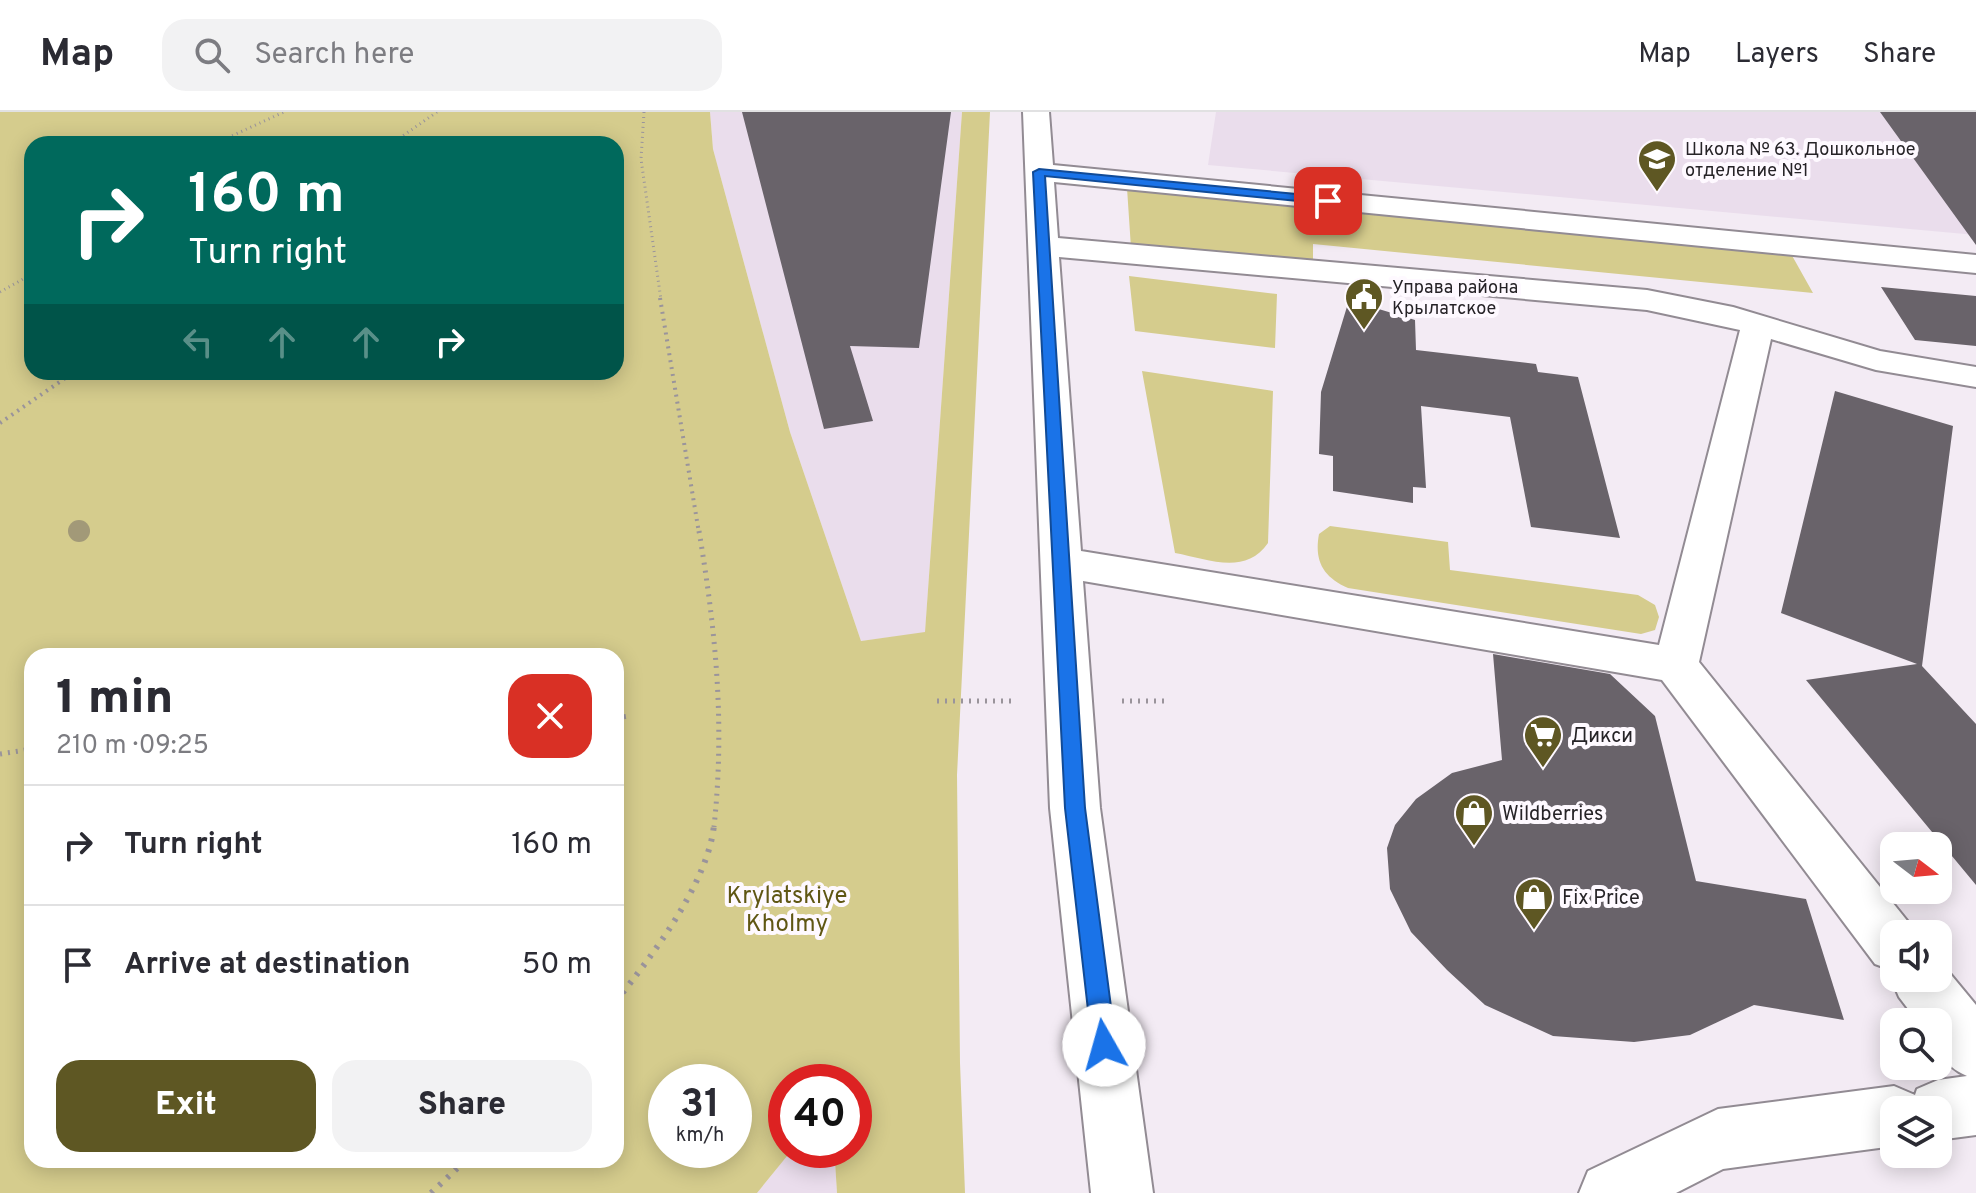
<!DOCTYPE html>
<meta charset="utf-8">
<style>
:root{--surface:#fff;--page:#f2f2f3;--text:#2b2b33;--muted:#7c7c81;--line:#e1e1e2;--accent:#5e5723}
body{margin:0;font-family:Overpass,sans-serif;background:var(--page);color:var(--text);height:100vh;display:flex;flex-direction:column;font-size:30px;white-space:nowrap}
*{box-sizing:border-box;margin:0}
p{font-size:26px;color:var(--muted)}
.icon{flex:none;width:44px;height:44px;fill:none;stroke:currentColor;stroke-width:2;stroke-linecap:round;stroke-linejoin:round}
.map{position:relative;flex:1;overflow:hidden}
.sheet{position:absolute;left:24px;top:536px;width:600px;height:520px;display:flex;flex-direction:column;background:var(--surface);border-radius:24px;box-shadow:0 4px 20px #0003}
.sheet>*{flex:none}
.top-card{position:absolute;left:24px;top:24px;width:600px;height:244px;border-radius:24px;box-shadow:0 4px 20px #0003;background:#00695c;color:#fff;overflow:hidden}
.needle{width:52px;rotate:106deg}
.controls{position:absolute;left:1880px;top:720px;display:grid;gap:16px}
.controls a{display:grid;place-items:center;width:72px;height:72px;border-radius:16px;background:var(--surface);box-shadow:0 4px 20px #0003;font-size:40px}
.speed{position:absolute;left:648px;top:952px;display:flex;gap:16px;font-size:40px;font-weight:700;text-align:center}
.speed>*{display:grid;place-content:center;width:104px;height:104px;border-radius:50%;background:var(--surface);box-shadow:0 4px 20px #0003;line-height:1}
.speed small{font-size:20px;font-weight:400}
.speed .limit{border:12px solid #d22;background:#fff;color:#111}
.pin{position:absolute;display:grid;place-items:center;width:68px;height:68px;color:#fff;margin:-34px;border-radius:16px;box-shadow:0 4px 12px #0006}
.me{position:absolute;width:88px;margin:-44px;rotate:353deg;stroke-linejoin:round;filter:drop-shadow(0 0 6px #0008)}
.turn{display:flex;align-items:center;gap:28px;height:168px;padding:0 32px;font-size:36px}
.turn .icon{width:104px;height:104px;stroke-width:2.5}
.turn b{display:block;font-size:56px;line-height:68px}
.lanes{display:flex;align-items:center;height:76px;padding:0 32px;background:#0003;justify-content:center;gap:40px;direction:ltr}
.lanes .off{opacity:.35}
.round{display:grid;place-items:center;flex:none;width:84px;height:84px;border-radius:24px;background:var(--page)}
.head{display:flex;align-items:center;justify-content:space-between;height:136px;padding:0 32px}
h1{font-size:48px;font-weight:800;line-height:60px}
.button{display:flex;gap:16px;margin-top:auto;padding:16px 32px}
.button a{flex:1;height:92px;border-radius:24px;background:var(--accent);color:#fff;font-size:32px;font-weight:800;line-height:92px;text-align:center}
.button a+a{background:var(--page);color:var(--text)}
ul{padding:0;list-style:none}
li{display:flex;align-items:center;gap:24px;height:120px;padding:0 32px;border-top:2px solid var(--line)}
li div{flex:1}
li b{display:block;font-size:30px}
li em{font-style:normal}
header{display:flex;align-items:center;gap:48px;box-sizing:border-box;height:112px;padding:0 40px;background:var(--surface);border-bottom:2px solid var(--line)}
header strong{font-size:38px}
nav{display:flex;gap:44px;margin-inline-start:auto;font-size:28px}
.search{width:560px;height:72px;background:var(--page);display:flex;align-items:center;gap:20px;box-sizing:border-box;padding:0 28px;border-radius:24px;color:var(--muted);font-size:30px}
.map>svg:first-child{display:block}
.built{fill:#eaddec}
.green{fill:#d5cc8d;fill-rule:evenodd}
.building{fill:#69636a}
.lines{fill:none;stroke-linecap:round;stroke-linejoin:round}
.minor-casing{stroke:#928b93;stroke-width:4}
.path-far3{stroke:#9a949b;stroke-width:3;stroke-dasharray:1 4;stroke-linecap:butt}
.path-far2{stroke:#9a949b;stroke-width:4;stroke-dasharray:2 5;stroke-linecap:butt}
.path-far1{stroke:#9a949b;stroke-width:5;stroke-dasharray:2 6;stroke-linecap:butt}
.path{stroke:#9a949b;stroke-width:6;stroke-dasharray:3 8;stroke-linecap:butt}
.minor{fill:#fff;fill-rule:evenodd}
.tree{fill:#a29978}
.route{fill:#1a73e8;stroke:#114b97;stroke-width:2}
.labels{text-anchor:middle;stroke-width:8;stroke-linejoin:round;paint-order:stroke}
.far-poi-label{font-size:18px;fill:#262327;stroke:#fef9ff;text-anchor:start}
.poi-label{font-size:20px;fill:#262327;stroke:#fef9ff;text-anchor:start}
.near-park-label{font-size:24px;fill:#5f5613;stroke:#fef9ff}
</style>
<header>
<strong>Map</strong>
<div class="search"><svg class="icon" aria-label="search" viewBox="0 0 24 24"><circle cx="10" cy="10" r="6"/><path d="M15 15l6 6"/></svg>Search here</div>
<nav><a>Map</a><a>Layers</a><a>Share</a></nav>
</header>
<div class="map">
<svg width="1976" height="1081" viewBox="0 0 1976 1081">
<rect width="100%" height="100%" fill="#f3ebf4"/>
<!-- built -->
<path class="built" d="M710 0H962L925 521 861 529 790 320 713 37Z
M1216 0H1976V123L1208 53Z
M792 1038H824L835 1049 837 1081H757Z"/>
<!-- green -->
<path class="green" d="M0 0H710L713 37 790 320 861 529 925 520 962 0H990L957 663 960 951 965 1081H837L835 1049 824 1038H854V970H786V1038H792L757 1081H0ZM32 32H616V260H32ZM32 544H616V1048H32ZM666 970H734V1038H666Z
M1127 76 1790 140 1813 181 1313 132V154L1131 136Z
M1129 164 1277 182 1275 236 1135 219Z
M1142 259 1273 279 1268 431C1245 464 1208 447 1175 441Z
M1330 414 1448 430 1450 458 1638 483 1655 493 1659 505 1655 518 1641 522 1348 476C1323 465 1314 449 1319 422Z"/>
<!-- building -->
<path class="building" d="M742 0H951L919 236 850 234 873 309 824 317Z
M1880 0H1976V133Z
M1881 175 1976 184V234L1915 228Z
M1349 188 1415 208 1416 238 1536 252 1538 260 1578 265 1620 426 1531 415 1510 305 1421 294 1426 376 1413 375V391L1333 379V344L1319 342 1321 280Z
M1835 279 1953 314 1922 554 1976 612V773L1806 568 1917 552 1781 501Z
M1493 542 1610 562 1655 604 1696 769 1806 787 1844 908 1754 893 1690 923 1634 930 1553 924 1485 893 1447 858 1411 820 1390 777 1387 736 1395 713 1416 687 1452 661 1502 648Z"/>
<g class="lines">
<!-- minor casing -->
<g class="minor-casing">
<path id="minor" d="M1023 0H1049L1053 53 1976 143V161L1054 70 1058 126 1647 178 1733 195 1880 239 1976 255V275L1876 258 1771 227 1699 550 1913 816 1916 822H1894V859L1875 852 1662 568 1083 469 1100 696 1153 1081H1091L1050 696ZM1059 145 1647 198 1740 218 1659 533 1081 439Z
M1938 847 1976 893V1023L1938 1028V998H1894V1034L1723 1057 1676 1081H1579L1588 1059 1718 997 1894 974 1915 983 1917 977 1938 968 1967 964C1941 953 1938 936 1938 910H1918L1899 885 1891 866 1894 860V866H1938Z"/>
</g>
<!-- path-far3 -->
<path class="path-far3" d="M644 0 641 47 661 188
M214 32 284 0
M391 32 437 0
M0 180 32 162"/>
<!-- path-far2 -->
<path class="path-far2" d="M660 186 699 421
M0 311 74 260"/>
<!-- path-far1 -->
<path class="path-far1" d="M699 419C716 521 725 612 714 715
M937 589H1016
M1122 589H1169
M616 606 629 604
M0 642 32 637"/>
<!-- path -->
<path class="path" d="M616 889C652 844 708 771 714 713
M431 1081 466 1048"/>
<!-- minor -->
<use href="#minor" class="minor"/>
</g>
<!-- trees -->
<circle class="tree" cx="79" cy="419" r="11"/>
<!-- route -->
<path class="route" d="M1039 57 1328 85 1334 89 1328 92 1045 64 1085 696 1116 933 1112 941 1104 944 1095 941 1092 933 1065 696 1033 60Z"/>
<!-- icons -->
<defs>
<g id="school-pin" transform="scale(2)"><path d="M0 17L-7.5 6A9.5 9.5 0 1 1 7.5 6Z" fill="#5e5723" stroke="#fef9ff"/><path d="M0-5L7-2L0 1L-7-2ZM-4 1L0 2.5L4 1V4Q0 6-4 4Z" fill="#fff"/></g>
<g id="civic-pin" transform="scale(2)"><path d="M0 17L-7.5 6A9.5 9.5 0 1 1 7.5 6Z" fill="#5e5723" stroke="#fef9ff"/><path d="M-.6-6.5H3V-4.5H.6V-3L4-1V1h2V6H-6V1h2V-1L-.6-3ZM-1.2 2.5V6h2.4V2.5Z" fill="#fff"/></g>
<g id="supermarket-pin" transform="scale(2)"><path d="M0 17L-7.5 6A9.5 9.5 0 1 1 7.5 6Z" fill="#5e5723" stroke="#fef9ff"/><path d="M-6-5.5h2.5l.6 2H6L4.5 2H-2.5L-4.4-4H-6ZM-1.5 3.2a1.3 1.3 0 1 0 .1 0ZM3 3.2a1.3 1.3 0 1 0 .1 0Z" fill="#fff"/></g>
<g id="shop-pin" transform="scale(2)"><path d="M0 17L-7.5 6A9.5 9.5 0 1 1 7.5 6Z" fill="#5e5723" stroke="#fef9ff"/><path d="M-5-2.5h2.3a2.7 3.5 0 0 1 5.4 0H5L5.5 6h-11ZM-1.5-2.5h3a1.5 2.3 0 0 0-3 0Z" fill="#fff"/></g>
</defs>
<g fill-rule="evenodd">
<use href="#school-pin" x="1657" y="47"/>
<use href="#civic-pin" x="1364" y="185"/>
<use href="#supermarket-pin" x="1543" y="623"/>
<use href="#shop-pin" x="1474" y="701"/>
<use href="#shop-pin" x="1534" y="785"/>
</g>
<g class="labels">
<!-- far-poi labels -->
<g class="far-poi-label">
<text x="1685" y="43">Школа № 63. Дошкольное<tspan x="1685" dy="21">отделение №1</tspan></text>
<text x="1392" y="181">Управа района<tspan x="1392" dy="21">Крылатское</tspan></text>
</g>
<!-- poi labels -->
<g class="poi-label">
<text x="1571" y="630">Дикси</text>
<text x="1502" y="708">Wildberries</text>
<text x="1562" y="792">Fix Price</text>
</g>
<!-- near-park labels -->
<g class="near-park-label">
<text x="787" y="791">Krylatskiye<tspan x="787" dy="28">Kholmy</tspan></text>
</g>
</g>
</svg>
<div class="controls">
<a><svg class="needle" viewBox="-14 -14 28 28"><path d="M0-13l5 13h-10z" fill="#e53935"/><path d="M0 13l5-13h-10z" fill="#7c7c81"/></svg></a>
<a><svg class="icon" aria-label="sound" viewBox="0 0 24 24"><path d="M4 9h4l5-4v14l-5-4H4zM17 9q2 3 0 6"/></svg></a>
<a><svg class="icon" aria-label="search" viewBox="0 0 24 24"><circle cx="10" cy="10" r="6"/><path d="M15 15l6 6"/></svg></a>
<a><svg class="icon" aria-label="layers" viewBox="0 0 24 24"><path d="M12 4l9 5-9 5-9-5zM3 14l9 5 9-5"/></svg></a>
</div>
<div class="speed"><div>31<small>km/h</small></div><div class="limit">40</div></div>
<div class="pin" style="left:1328px;top:89px;background:#d93025"><svg class="icon" aria-label="arrive" viewBox="0 0 24 24"><path d="M6 21V4h12l-3 4 3 4H6"/></svg></div>
<svg class="me" style="left:1104px;top:933px" viewBox="-20 -20 40 40"><circle r="19" fill="#fff"/><path d="M0-13L10 11 0 6-10 11z" fill="#1a73e8"/></svg>
<div class="top-card">
<div class="turn"><svg class="icon" aria-label="right" viewBox="0 0 24 24"><path d="M7 20v-9h11M14 6l5 5-5 5"/></svg><div><b>160 m</b>Turn right</div></div>
<div class="lanes"><svg class="icon off" aria-label="left" viewBox="0 0 24 24"><path d="M17 20v-9H6M10 6l-5 5 5 5"/></svg><svg class="icon off" aria-label="ahead" viewBox="0 0 24 24"><path d="M12 20V5M6 11l6-6 6 6"/></svg><svg class="icon off" aria-label="ahead" viewBox="0 0 24 24"><path d="M12 20V5M6 11l6-6 6 6"/></svg><svg class="icon" aria-label="right" viewBox="0 0 24 24"><path d="M7 20v-9h11M14 6l5 5-5 5"/></svg></div>
</div>
<section class="sheet">
<div class="head"><div><h1>1 min</h1><p>210 m · 09:25</p></div><a class="round" style="background:#d93025;color:#fff"><svg class="icon" aria-label="close" viewBox="0 0 24 24"><path d="M6 6l12 12M18 6L6 18"/></svg></a></div>
<ul>
<li><svg class="icon" aria-label="right" viewBox="0 0 24 24"><path d="M7 20v-9h11M14 6l5 5-5 5"/></svg><div><b>Turn right</b></div><em>160 m</em></li>
<li><svg class="icon" aria-label="arrive" viewBox="0 0 24 24"><path d="M6 21V4h12l-3 4 3 4H6"/></svg><div><b>Arrive at destination</b></div><em>50 m</em></li>
</ul>
<div class="button"><a>Exit</a><a>Share</a></div>
</section>
</div>
